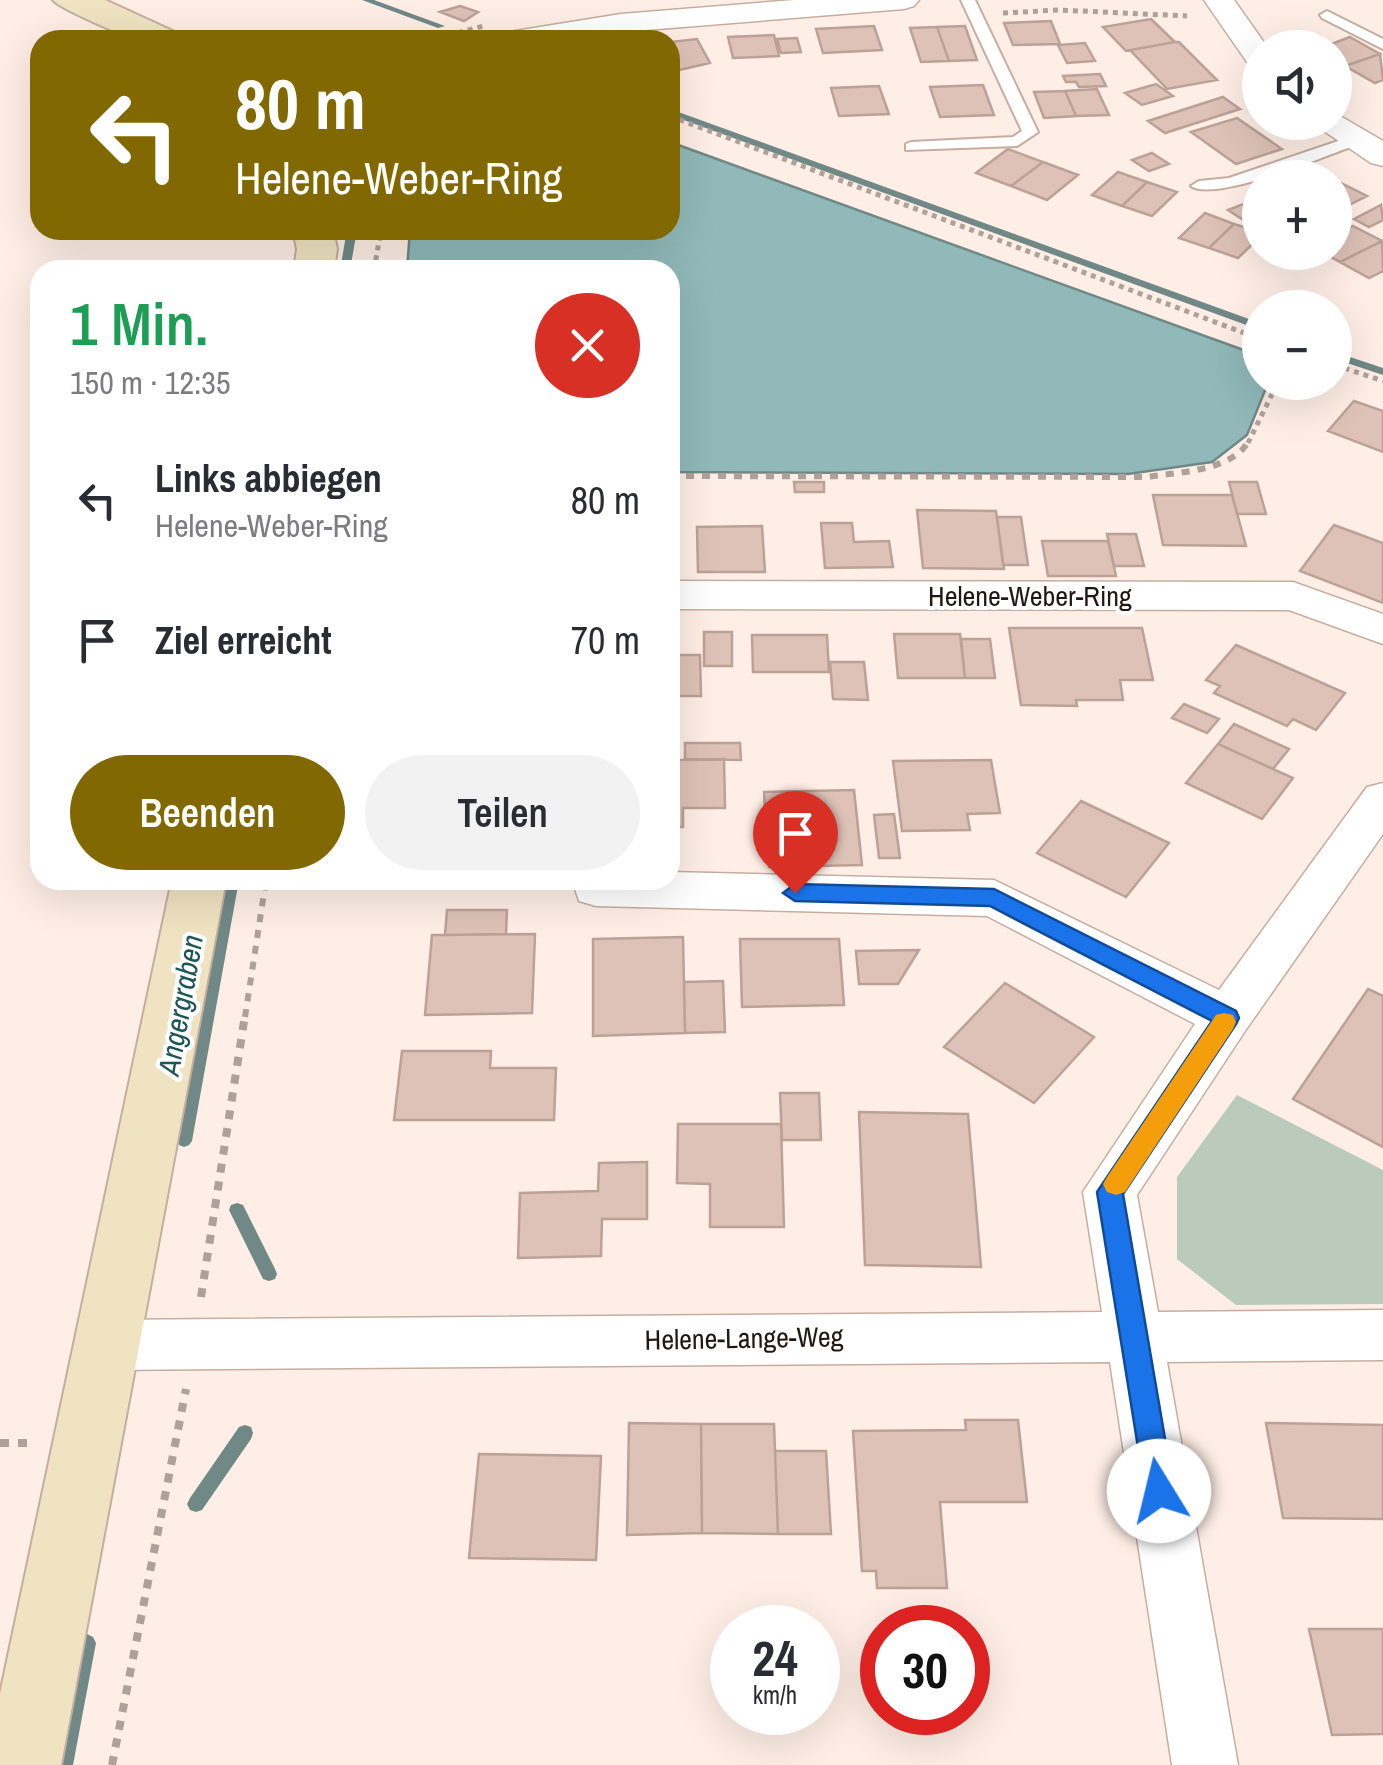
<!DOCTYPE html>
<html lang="de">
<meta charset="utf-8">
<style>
:root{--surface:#fff;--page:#f2f2f3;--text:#2b2b33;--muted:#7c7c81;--accent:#826800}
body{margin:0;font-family:"Archivo Narrow",sans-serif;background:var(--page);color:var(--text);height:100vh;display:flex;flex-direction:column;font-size:38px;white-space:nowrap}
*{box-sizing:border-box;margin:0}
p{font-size:32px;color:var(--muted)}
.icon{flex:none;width:55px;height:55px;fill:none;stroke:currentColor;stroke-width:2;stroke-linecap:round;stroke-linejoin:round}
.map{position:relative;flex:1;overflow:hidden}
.panel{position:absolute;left:30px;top:260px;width:650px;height:630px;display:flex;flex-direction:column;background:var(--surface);border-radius:30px;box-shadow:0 10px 40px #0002}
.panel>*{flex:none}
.banner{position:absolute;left:30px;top:30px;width:650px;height:210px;border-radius:30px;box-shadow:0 10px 40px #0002;background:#826800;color:#fff;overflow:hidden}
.controls{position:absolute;left:1242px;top:30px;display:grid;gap:20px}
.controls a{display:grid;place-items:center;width:110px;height:110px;border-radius:50%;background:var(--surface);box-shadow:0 10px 40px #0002;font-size:50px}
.speed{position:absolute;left:710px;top:1605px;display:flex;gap:20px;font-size:50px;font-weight:700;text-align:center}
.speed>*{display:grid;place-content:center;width:130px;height:130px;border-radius:50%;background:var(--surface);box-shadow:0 10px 40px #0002;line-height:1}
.speed small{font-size:25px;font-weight:400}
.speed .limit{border:15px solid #d22;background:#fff;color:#111}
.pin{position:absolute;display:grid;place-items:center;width:85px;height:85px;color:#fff;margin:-102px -42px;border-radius:50% 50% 50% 0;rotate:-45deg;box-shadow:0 0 10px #0007}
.pin .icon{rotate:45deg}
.me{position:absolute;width:110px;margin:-55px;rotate:351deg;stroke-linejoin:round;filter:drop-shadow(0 0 8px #0008)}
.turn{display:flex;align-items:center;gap:35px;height:210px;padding:0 40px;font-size:45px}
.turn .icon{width:130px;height:130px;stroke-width:2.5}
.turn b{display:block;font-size:70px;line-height:85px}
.round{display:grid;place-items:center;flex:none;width:105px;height:105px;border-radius:52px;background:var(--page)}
.overview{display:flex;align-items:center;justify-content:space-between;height:170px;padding:0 40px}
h1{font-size:60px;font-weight:600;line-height:75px;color:#1e9e55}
.action{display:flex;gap:20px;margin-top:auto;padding:20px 40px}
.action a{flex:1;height:115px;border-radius:60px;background:var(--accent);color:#fff;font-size:40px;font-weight:600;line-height:115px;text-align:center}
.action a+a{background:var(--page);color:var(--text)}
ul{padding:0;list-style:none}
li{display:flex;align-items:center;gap:30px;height:140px;padding:0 40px}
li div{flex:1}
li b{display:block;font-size:38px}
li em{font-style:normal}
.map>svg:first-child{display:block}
.green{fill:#bacbbc}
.water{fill:#91b9b9;stroke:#708987;stroke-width:2.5}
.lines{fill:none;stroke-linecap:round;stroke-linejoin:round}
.stream{fill:#708987;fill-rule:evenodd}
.building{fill:#dec2b7;stroke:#bca197;stroke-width:2.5}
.lane-casing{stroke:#c7ada0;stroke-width:4}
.street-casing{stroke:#c7ada0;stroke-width:3}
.secondary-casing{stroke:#c7ada0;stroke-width:4}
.path-far2{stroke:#afa199;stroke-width:5;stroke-dasharray:5 5;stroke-linecap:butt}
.path-far1{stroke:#afa199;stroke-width:6;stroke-dasharray:8 8;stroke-linecap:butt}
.path{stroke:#afa199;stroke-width:8;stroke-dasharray:9 9;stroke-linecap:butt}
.lane{fill:#fff;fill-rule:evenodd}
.street{fill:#fff;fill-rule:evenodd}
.secondary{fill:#f0e3c2;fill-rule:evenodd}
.route{fill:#1a73e8;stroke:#114b97;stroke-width:2.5}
.slow{fill:#f59e0b}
.labels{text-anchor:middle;stroke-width:8;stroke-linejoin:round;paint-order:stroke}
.street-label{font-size:28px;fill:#221813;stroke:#fff}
.water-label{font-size:30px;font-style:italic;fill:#1c5557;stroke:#fff}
</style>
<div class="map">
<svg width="1383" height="1765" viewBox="0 0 1383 1765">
<rect width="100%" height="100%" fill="#feeee5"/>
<!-- green -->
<path class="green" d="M1237 1095 1383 1170V1304L1236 1305 1177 1259V1177Z"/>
<!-- water -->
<path class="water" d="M670 142 1260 356V382L1268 383 1247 435 1212 462 1128 474 670 472V270H407L410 230H670Z"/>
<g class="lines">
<!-- stream -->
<path class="stream" d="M362 0H374L445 26 438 28Z
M670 109 1260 323V330L670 115Z
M347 230H357L350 270H340Z
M1335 352 1383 368V375L1335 359Z
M225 880H239L192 1141 189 1145 184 1147 179 1145 176 1141Z
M237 1203 243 1205 275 1269 277 1274 275 1279 269 1281 263 1279 229 1210 231 1205Z
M245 1425 251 1427 253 1433 251 1439 202 1510 196 1512 190 1510 187 1504 190 1498 239 1427Z
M87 1634 93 1637 96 1643 73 1765H55L78 1643 81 1637Z"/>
</g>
<!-- building -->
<path class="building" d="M460 6 478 12 464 21 440 12Z
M1151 19 1175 42 1126 51 1103 27Z
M1051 21 1060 44 1013 45 1004 23Z
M874 26 882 50 823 53 816 29Z
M965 26 977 60 949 61 937 27Z
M937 27 949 61 921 62 910 28Z
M774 35 779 56 733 58 728 37Z
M1350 37 1380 54 1345 66 1335 61V48H1321Z
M797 38 801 52 781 53 777 39Z
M697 39 710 63 675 71 670 61V42Z
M1175 42H1179L1217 80 1167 89 1130 50Z
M1085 43 1095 61 1067 63 1058 45Z
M1380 54 1383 80 1375 83 1345 66Z
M1100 74 1106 86 1079 87 1076 82H1066L1063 76Z
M1156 84 1173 96 1142 105 1125 93Z
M983 85 994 115 940 117 930 87Z
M879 86 889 114 839 116 831 88Z
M1097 89 1109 115 1076 116 1065 91Z
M1065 91 1076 116 1044 118 1034 92Z
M1223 97 1240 109 1165 133 1148 121Z
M1237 118 1282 149 1236 164 1191 132Z
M1008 149 1043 162 1011 186 976 173Z
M1152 153 1169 164 1149 171 1132 160Z
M1043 162 1078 175 1047 200 1011 186Z
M1309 167 1330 178H1287Z
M1118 172 1147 182 1122 206 1092 195Z
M1335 180 1367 196 1335 212Z
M1147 182 1177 192 1152 216 1122 206Z
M1259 198 1260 215 1245 221 1228 210Z
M1381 205 1383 220 1369 227 1354 219Z
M1205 213 1234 224 1209 248 1179 238Z
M1234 224 1260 232V237L1238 258 1209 248Z
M1353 226 1382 241 1340 262 1322 252H1335V235Z
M1382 241 1383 271 1369 278 1340 262Z
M1354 401 1383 411V452L1328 431Z
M794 482H824V492H795Z
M1229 482H1257L1266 514H1237Z
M1153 495H1232L1246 546 1163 545Z
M917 510 996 511 1004 569 923 568Z
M997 517H1021L1028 565H1003Z
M821 523H852L854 542 889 541 893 567 825 568Z
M1334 525 1383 543V603L1300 571Z
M762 526 765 572H698L697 527Z
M1107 534H1136L1144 566H1114Z
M1042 541H1108L1116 576H1048Z
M1009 628H1142L1153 680H1120L1123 700H1076L1077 706 1021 705Z
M704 632H732V666H704Z
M894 634H960L965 678H898Z
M752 635H827L829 672H753Z
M961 639H990L995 678H965Z
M1236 645 1345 693 1316 730 1293 719 1287 726 1214 693 1220 686 1206 680Z
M670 655H700L701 696H670Z
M830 662H864L868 700 833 699Z
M1184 704 1219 719 1207 733 1172 718Z
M1234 724 1289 749 1273 769 1218 744Z
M685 743H740L741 760 685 759Z
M1218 744 1293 778 1262 819 1186 783Z
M724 759 725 808H683V827H670V760Z
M991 760 1000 813 967 814 970 830 902 831 893 761Z
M854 790 862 865 769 867 764 792Z
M1081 801 1169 843 1126 897 1037 853Z
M894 814 900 858H879L874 815Z
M447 910H507L506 934 445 935Z
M535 934 532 1013 425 1015 432 935Z
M683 937 685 1033 593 1036V939Z
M740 939H839L844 1005 742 1007Z
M919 950 898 984H859L856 951Z
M723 981 725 1032 685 1033 684 982Z
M1005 983 1094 1037 1034 1103 944 1047Z
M1368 989 1383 996V1147L1293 1099Z
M402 1051H491L490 1068H556L554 1120H394Z
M780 1093H819L821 1140H782Z
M859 1112 968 1114 981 1267 865 1265Z
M678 1124H781L784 1227H710V1184L677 1183Z
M647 1162V1219H602L601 1256 518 1258 520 1193 598 1191 599 1163Z
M965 1420H1018L1027 1502H940L947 1588H877L876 1571H862L853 1431 966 1430Z
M629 1423 701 1424 702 1533 627 1535Z
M1266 1423 1383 1425V1519L1283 1518Z
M701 1424H774L778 1534 702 1533Z
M775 1451H826L831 1534H778Z
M479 1454 601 1456 596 1560 469 1558Z
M1309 1629H1383V1734L1332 1735Z"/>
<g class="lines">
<!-- lane casing -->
<g class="lane-casing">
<path id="lane" d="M961 0H975L1038 132 1017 146 906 150V144L911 142 1013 137 1022 131Z
M1327 11 1383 39V49L1322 18 1320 15Z
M1356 135 1364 140 1361 143C1330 154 1215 203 1191 186L1199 181 1229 178Z"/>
</g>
<!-- street casing -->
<g class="street-casing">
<path id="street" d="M794 0H919L914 6 904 9 621 32 572 40H500L504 34 515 31 621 14Z
M1204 0H1234L1268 48H1260V67L1249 65Z
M1335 113 1383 141V166L1371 163 1321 129 1316 122H1335Z
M670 581 1293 582 1383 614V644L1289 610 670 609Z
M1383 783V834L1245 1031 1137 1195 1158 1312 1383 1310V1360L1167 1362 1238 1765H1172L1110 1362 106 1370 86 1363 78 1345 86 1327 106 1320 1102 1312 1083 1192 1195 1024 987 916 596 906 579 901 572 880H670V872L994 880 1219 990 1367 787Z"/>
</g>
<!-- secondary casing -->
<g class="secondary-casing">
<path id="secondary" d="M53 0H105L177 33 183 40C169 40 155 42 141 40 130 39 58 8 53 0Z
M293 230H333L337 249 334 270H294L297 249Z
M172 880H226L61 1765H0V1694Z"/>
</g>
<!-- path-far2 -->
<path class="path-far2" d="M1003 13 1059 10 1187 16
M429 40 484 26
M670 116 1260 339
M374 270 381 230
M1335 365 1383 381
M1248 443 1278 382"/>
<!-- path-far1 -->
<path class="path-far1" d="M670 476 1148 477C1178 472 1234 471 1249 440
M245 1017 266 880"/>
<!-- path -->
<path class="path" d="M201 1297 245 1015
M0 1443H34
M112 1765 186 1389"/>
<!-- lane -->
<use href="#lane" class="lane"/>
<!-- street -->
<use href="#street" class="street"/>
<!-- secondary -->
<use href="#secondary" class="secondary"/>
</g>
<!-- route -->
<path class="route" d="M795 884 994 889 1236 1011 1239 1018 1236 1024 1123 1194 1174 1491 1169 1500 1159 1504 1149 1500 1145 1491 1097 1192 1212 1021 990 906 795 901 783 893Z"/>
<!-- slow -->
<path class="slow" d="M1224 1013 1233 1015 1236 1022 1233 1029 1125 1192 1116 1195 1107 1192 1103 1184 1107 1177 1216 1015Z"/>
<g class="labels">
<!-- street labels -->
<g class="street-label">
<text x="1030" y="606">Helene-Weber-Ring</text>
<text transform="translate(744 1338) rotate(-1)" y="10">Helene-Lange-Weg</text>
</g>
<!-- water labels -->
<g class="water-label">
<text transform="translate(181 1005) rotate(-80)" y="10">Angergraben</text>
</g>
</g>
</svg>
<div class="controls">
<a><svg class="icon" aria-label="sound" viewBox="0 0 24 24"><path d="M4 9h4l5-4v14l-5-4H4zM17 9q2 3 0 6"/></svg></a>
<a>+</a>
<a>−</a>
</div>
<div class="speed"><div>24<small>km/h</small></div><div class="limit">30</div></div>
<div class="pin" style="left:795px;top:893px;background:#d93025"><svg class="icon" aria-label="arrive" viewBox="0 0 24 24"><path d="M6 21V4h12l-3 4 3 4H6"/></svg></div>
<svg class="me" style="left:1159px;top:1491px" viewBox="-20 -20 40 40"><circle r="19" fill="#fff"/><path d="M0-13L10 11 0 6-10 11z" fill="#1a73e8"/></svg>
<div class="banner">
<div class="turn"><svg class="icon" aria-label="left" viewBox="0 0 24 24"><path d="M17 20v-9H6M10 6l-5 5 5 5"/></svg><div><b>80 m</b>Helene-Weber-Ring</div></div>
</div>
<section class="panel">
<div class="overview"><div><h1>1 Min.</h1><p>150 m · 12:35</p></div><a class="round" style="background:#d93025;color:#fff"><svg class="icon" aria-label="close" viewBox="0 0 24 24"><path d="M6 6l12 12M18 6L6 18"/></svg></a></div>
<ul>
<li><svg class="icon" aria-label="left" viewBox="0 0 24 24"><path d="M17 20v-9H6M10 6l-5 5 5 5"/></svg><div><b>Links abbiegen</b><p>Helene-Weber-Ring</p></div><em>80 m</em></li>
<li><svg class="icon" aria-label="arrive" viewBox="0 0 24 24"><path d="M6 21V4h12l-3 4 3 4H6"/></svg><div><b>Ziel erreicht</b></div><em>70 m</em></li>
</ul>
<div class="action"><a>Beenden</a><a>Teilen</a></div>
</section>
</div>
